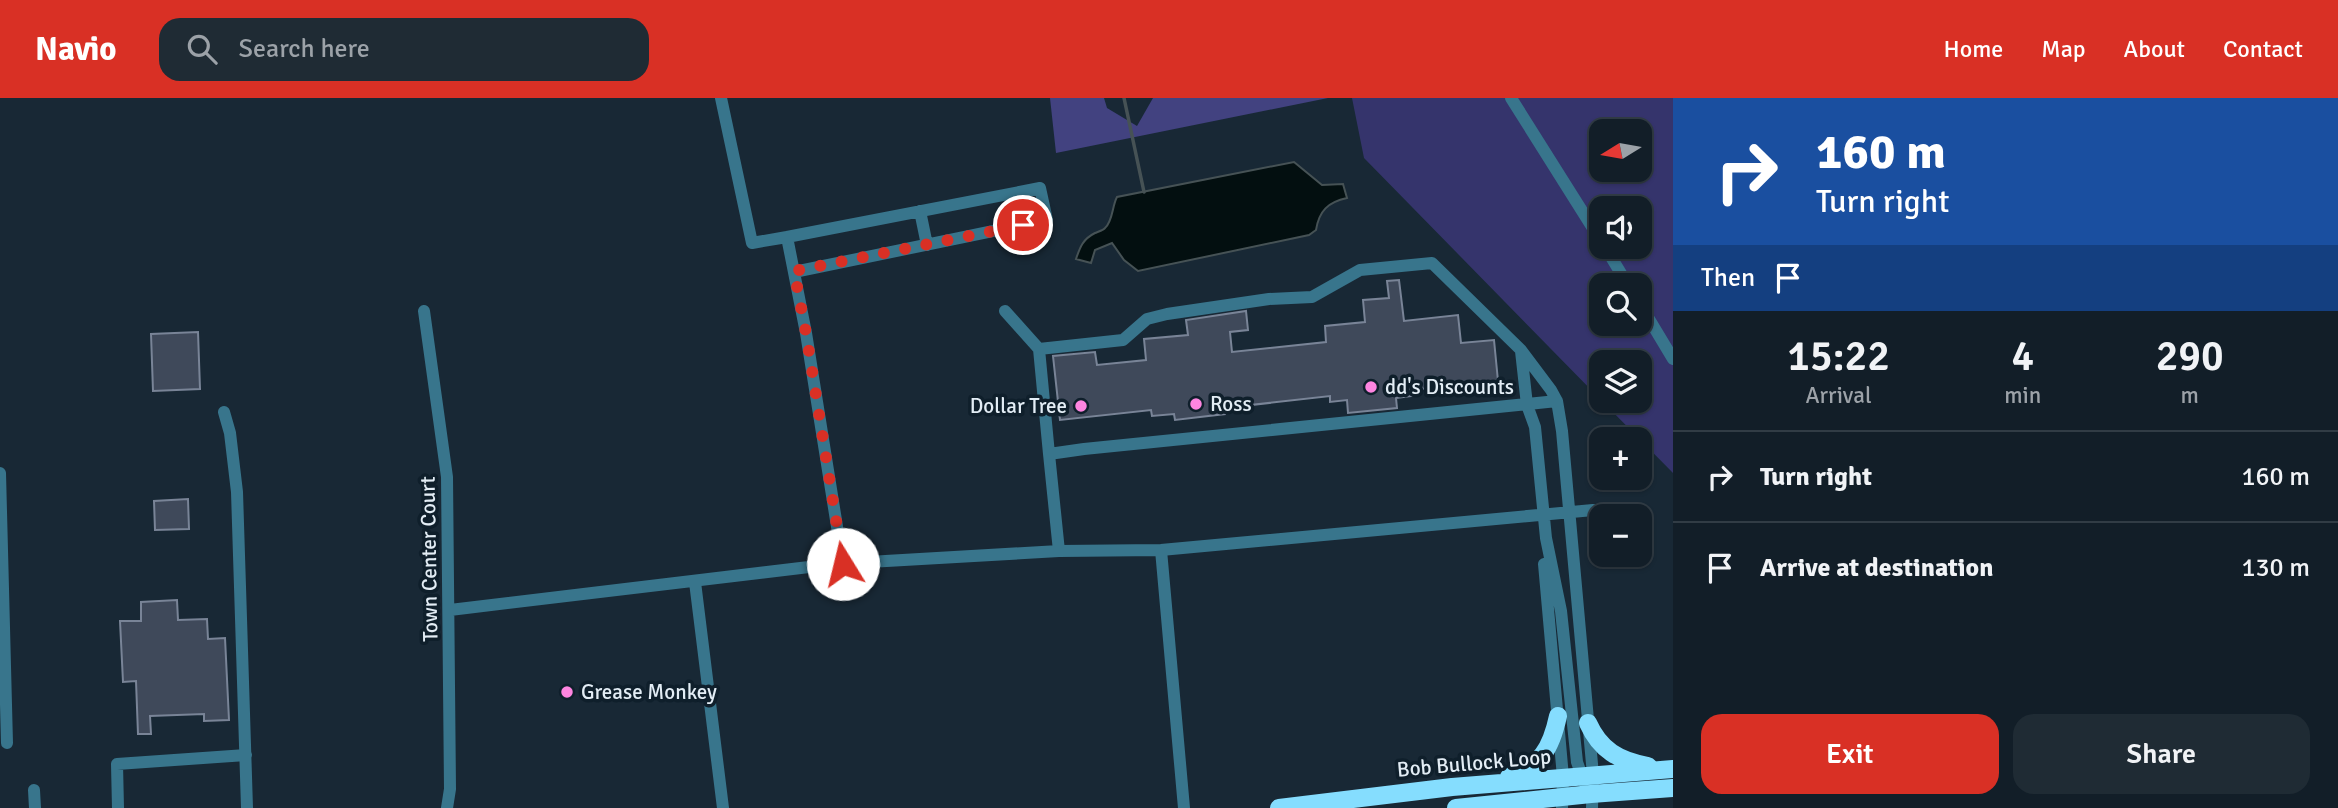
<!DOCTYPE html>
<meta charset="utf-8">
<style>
:root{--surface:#121e28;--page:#1f2b34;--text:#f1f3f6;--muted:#9ca2a8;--line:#313c45;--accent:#d93025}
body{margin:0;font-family:Signika,sans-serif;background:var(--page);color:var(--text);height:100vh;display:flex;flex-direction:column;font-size:26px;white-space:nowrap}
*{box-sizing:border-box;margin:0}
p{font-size:23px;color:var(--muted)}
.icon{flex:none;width:38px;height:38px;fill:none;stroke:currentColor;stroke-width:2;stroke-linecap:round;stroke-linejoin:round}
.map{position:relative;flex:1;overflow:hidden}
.drawer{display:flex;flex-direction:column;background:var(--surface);width:665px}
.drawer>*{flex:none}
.guide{background:#1a4fa0;color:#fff;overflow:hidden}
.needle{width:46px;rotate:259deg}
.tools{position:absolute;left:1589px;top:21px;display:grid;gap:14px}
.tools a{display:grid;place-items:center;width:63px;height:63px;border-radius:14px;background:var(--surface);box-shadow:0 2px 5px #0004,0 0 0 2px var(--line);font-size:35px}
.pin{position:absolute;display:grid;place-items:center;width:60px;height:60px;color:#fff;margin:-30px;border:4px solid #fff;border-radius:50%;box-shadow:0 2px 7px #0007}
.me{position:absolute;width:77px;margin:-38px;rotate:351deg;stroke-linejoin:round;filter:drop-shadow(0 0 5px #0008)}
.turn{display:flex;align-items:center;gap:24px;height:147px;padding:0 28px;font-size:32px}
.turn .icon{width:91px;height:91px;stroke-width:2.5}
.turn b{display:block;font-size:49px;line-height:60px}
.then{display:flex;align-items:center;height:66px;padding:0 28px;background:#0003;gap:14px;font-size:26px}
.eta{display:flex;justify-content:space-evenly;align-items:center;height:119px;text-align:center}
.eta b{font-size:42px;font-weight:600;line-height:49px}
.action{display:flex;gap:14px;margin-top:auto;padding:14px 28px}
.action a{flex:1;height:80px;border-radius:21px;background:var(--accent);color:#fff;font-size:28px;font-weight:600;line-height:80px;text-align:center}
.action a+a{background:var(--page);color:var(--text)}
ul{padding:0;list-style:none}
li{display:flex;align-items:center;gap:21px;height:91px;padding:0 28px;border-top:2px solid var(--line)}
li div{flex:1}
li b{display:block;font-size:26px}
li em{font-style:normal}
header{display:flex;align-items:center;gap:42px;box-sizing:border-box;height:98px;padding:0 35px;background:var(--accent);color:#fff}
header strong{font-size:33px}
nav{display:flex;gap:38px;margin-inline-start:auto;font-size:24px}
.search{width:490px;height:63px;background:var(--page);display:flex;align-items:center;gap:18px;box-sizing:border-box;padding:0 24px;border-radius:21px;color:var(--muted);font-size:26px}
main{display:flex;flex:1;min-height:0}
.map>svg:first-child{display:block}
.green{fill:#35346c;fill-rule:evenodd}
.forest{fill:#424280}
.water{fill:#030f10;stroke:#465255;stroke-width:2}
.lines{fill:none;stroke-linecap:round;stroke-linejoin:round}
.stream{stroke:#465255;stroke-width:3.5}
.building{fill:#3f495a;stroke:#798497;stroke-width:2}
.minor{stroke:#38758c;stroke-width:12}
.highway{stroke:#85ddfe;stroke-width:18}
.route{stroke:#d93025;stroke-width:12;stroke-dasharray:0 21.6}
.poi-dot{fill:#fe85e0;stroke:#0f1f2b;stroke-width:2.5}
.labels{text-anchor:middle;stroke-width:7;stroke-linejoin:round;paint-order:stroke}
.poi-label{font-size:21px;fill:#e3edf5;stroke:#0f1f2b;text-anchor:start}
.street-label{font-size:21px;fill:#e3edf5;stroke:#0f1f2b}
</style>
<header>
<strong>Navio</strong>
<div class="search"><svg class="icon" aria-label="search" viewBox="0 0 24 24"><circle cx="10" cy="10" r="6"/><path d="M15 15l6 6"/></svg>Search here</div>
<nav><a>Home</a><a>Map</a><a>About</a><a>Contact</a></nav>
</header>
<main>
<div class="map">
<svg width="1673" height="710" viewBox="0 0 1673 710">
<rect width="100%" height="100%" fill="#182835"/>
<!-- green -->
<path class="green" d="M1352 0H1673V375L1602 303H1640V264H1601V302L1364 60ZM1601 33H1640V72H1601ZM1601 110H1640V149H1601ZM1601 187H1640V226H1601Z"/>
<!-- forest -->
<path class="forest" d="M1050 0H1104L1107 10 1137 28 1153 0H1328L1056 55Z"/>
<!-- water -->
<path class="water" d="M1294 64 1322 87 1343 86 1347 100C1328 104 1319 113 1316 132L1309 137 1138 173 1124 162 1112 145 1095 152 1091 165 1076 161C1080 149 1083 141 1095 135 1097 134 1104 132 1105 130 1113 123 1112 108 1117 99Z"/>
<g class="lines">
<!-- stream -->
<path class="stream" d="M1124 0 1144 94"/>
</g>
<!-- building -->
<path class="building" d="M1399 182 1404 223 1458 217 1461 245 1494 242 1498 283 1411 292 1412 298 1396 300 1397 310 1348 315 1347 302 1330 304V298L1225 310V316L1175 322 1174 316 1152 318 1151 312 1060 322 1053 258 1095 254 1097 267 1146 262 1144 241 1188 237 1186 222 1246 213 1248 232 1230 234 1232 254 1326 244 1325 228 1365 224 1363 202 1389 200 1387 183Z
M198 234 200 291 153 293 151 236Z
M188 401 189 431 155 432 154 403Z
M177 502 178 522 207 521 208 541 225 540 229 622 204 623V616L150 618 151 636H138L136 583 123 584 120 523H141V504Z"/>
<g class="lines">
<!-- minor -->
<path class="minor" d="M721 0 752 145 787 139 806 235 843 466
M1511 0 1601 143
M920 113 927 147
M787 139 1040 90 1047 122 794 174
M1605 149 1628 187
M1640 206 1673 261
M424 213 447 379 450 691 447 710
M1005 213 1039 251 1123 242 1147 221 1167 216 1269 201 1312 199 1360 172 1432 165 1521 252 1551 292 1557 303 1562 333 1593 677 1592 710
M1039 251 1049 356
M1521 253 1527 307 1535 329 1546 440 1561 513 1577 664 1584 684
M1557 303 1084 351 1049 356 1059 453 1161 452 1593 412
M224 314 230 335 237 394 247 710
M0 375 7 645
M1161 452 1184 710
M1544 466 1563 679 1562 710
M695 484 723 710
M450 512 834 466 1059 453
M34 692 35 710
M118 710 117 666 246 657"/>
<!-- highway -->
<path class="highway" d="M1588 625C1600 652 1619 663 1648 668
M1509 679C1541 667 1551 651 1558 618
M1279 710 1452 689 1673 671
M1456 710 1591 696 1673 690"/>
</g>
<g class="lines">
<!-- route -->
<path class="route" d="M843 466 806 235 794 173 1023 127"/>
</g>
<!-- markers -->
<g class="poi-dot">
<circle cx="1371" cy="289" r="7"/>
<circle cx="1196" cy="306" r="7"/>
<circle cx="1081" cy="308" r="7"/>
<circle cx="567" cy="594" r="7"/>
</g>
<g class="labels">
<!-- poi labels -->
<g class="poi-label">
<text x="1385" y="296">dd's Discounts</text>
<text x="1210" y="313">Ross</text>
<text x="1067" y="315" text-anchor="end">Dollar Tree</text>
<text x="581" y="601">Grease Monkey</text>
</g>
<!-- street labels -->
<g class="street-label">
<text transform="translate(429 461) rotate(-91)" y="7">Town Center Court</text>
<text transform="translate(1474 665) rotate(-5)" y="7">Bob Bullock Loop</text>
</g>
</g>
</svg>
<div class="tools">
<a><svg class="needle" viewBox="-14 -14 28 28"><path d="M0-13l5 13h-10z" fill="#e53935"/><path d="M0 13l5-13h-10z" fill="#9ca2a8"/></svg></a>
<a><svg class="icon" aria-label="sound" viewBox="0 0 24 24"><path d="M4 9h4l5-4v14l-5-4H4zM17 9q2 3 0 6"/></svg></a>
<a><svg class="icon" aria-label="search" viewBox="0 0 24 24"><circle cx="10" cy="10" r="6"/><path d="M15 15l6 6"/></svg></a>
<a><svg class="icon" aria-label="layers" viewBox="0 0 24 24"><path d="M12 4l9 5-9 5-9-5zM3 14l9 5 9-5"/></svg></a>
<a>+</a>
<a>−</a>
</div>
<div class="pin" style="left:1023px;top:127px;background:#d93025"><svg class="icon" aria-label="arrive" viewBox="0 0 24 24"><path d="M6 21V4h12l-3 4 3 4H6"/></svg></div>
<svg class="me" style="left:843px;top:466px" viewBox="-20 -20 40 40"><circle r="19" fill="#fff"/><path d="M0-13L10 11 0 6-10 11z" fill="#d93025"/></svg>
</div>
<section class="drawer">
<div class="guide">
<div class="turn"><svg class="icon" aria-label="right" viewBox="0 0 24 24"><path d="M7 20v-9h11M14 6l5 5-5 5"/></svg><div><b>160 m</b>Turn right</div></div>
<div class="then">Then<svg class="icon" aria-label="arrive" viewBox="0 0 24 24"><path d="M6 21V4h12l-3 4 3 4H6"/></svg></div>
</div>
<div class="eta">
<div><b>15:22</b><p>Arrival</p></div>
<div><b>4</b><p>min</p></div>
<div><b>290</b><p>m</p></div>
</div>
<ul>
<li><svg class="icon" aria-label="right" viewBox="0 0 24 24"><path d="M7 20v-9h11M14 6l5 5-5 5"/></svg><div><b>Turn right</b></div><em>160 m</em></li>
<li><svg class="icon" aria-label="arrive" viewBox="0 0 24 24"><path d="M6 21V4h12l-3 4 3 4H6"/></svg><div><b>Arrive at destination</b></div><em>130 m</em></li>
</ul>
<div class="action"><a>Exit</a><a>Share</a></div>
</section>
</main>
